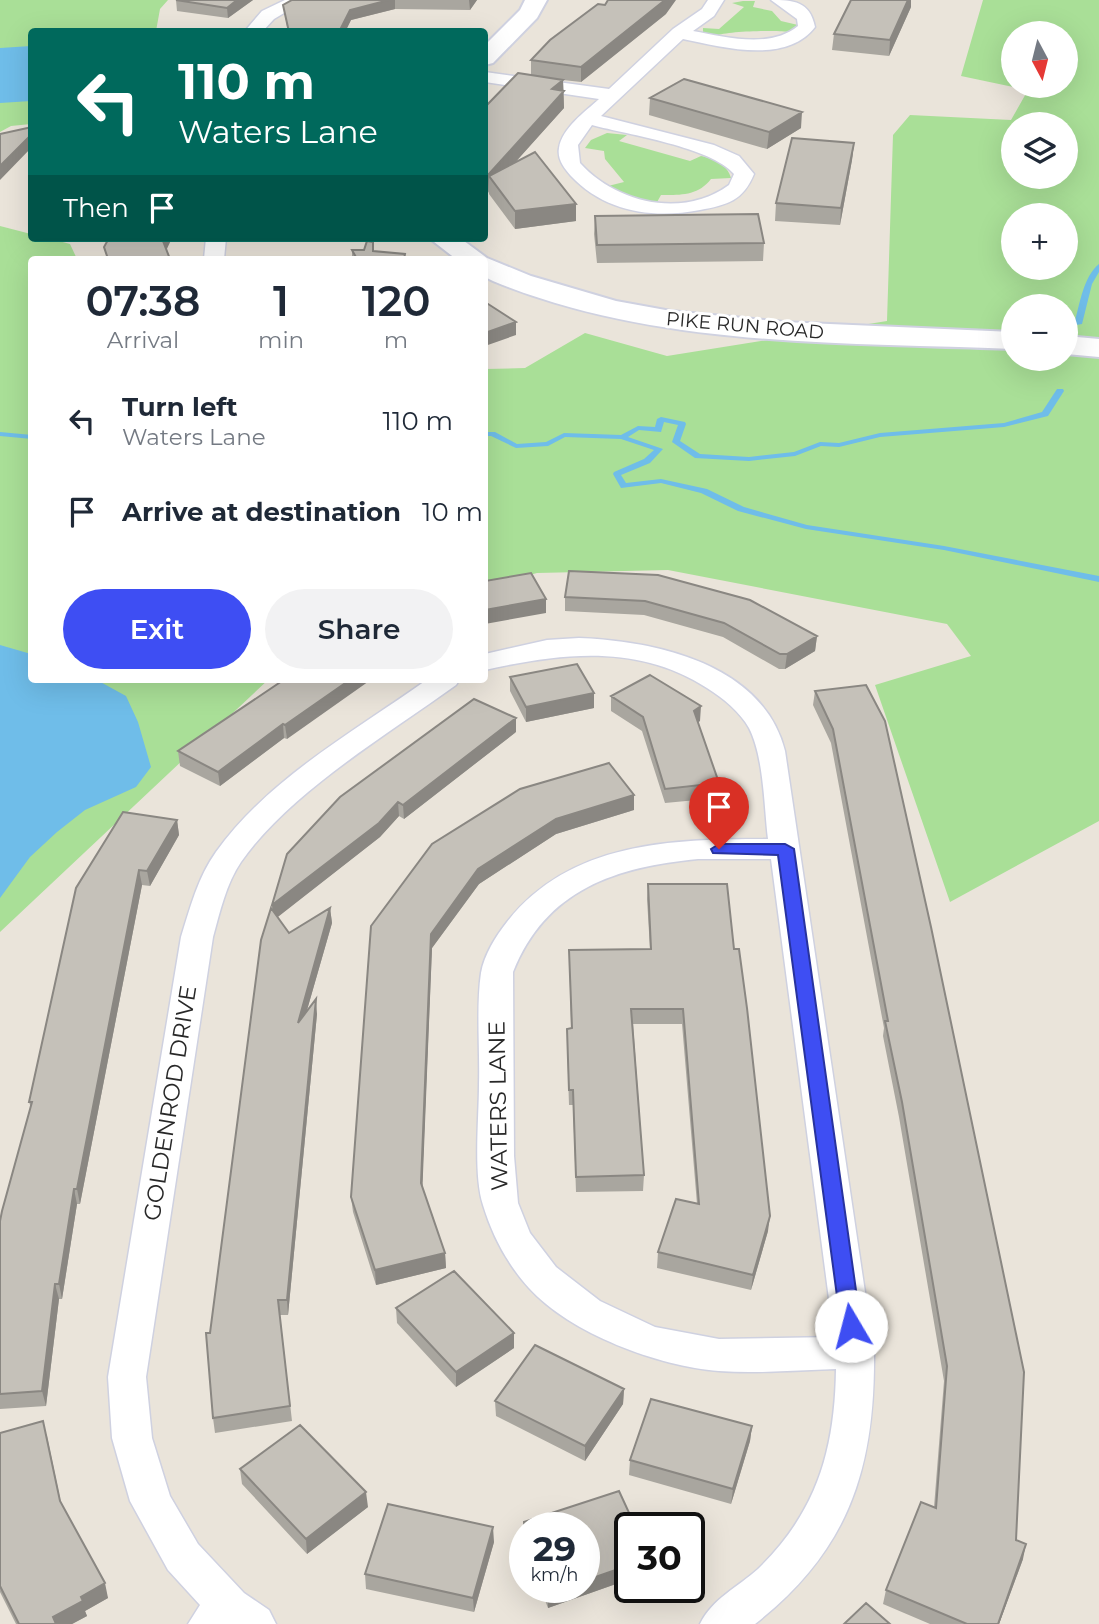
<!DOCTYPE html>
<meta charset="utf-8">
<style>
:root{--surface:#fff;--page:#f2f2f3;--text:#1f2937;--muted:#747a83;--accent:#3e4ef3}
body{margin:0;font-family:Montserrat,sans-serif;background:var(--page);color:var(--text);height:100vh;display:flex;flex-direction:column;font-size:26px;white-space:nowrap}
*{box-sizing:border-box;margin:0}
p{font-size:23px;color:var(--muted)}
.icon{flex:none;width:38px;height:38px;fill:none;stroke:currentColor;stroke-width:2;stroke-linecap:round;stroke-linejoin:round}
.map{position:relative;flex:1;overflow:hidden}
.sheet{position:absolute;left:28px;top:256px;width:460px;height:427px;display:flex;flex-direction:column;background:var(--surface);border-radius:7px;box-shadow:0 7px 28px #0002}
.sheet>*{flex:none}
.hud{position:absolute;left:28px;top:28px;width:460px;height:214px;border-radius:7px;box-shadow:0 7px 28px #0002;background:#00695c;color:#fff;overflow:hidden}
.needle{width:46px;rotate:173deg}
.tools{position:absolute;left:1001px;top:21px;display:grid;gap:14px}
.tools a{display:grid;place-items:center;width:77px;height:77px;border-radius:50%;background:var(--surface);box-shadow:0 7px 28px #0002;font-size:35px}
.speed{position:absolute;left:509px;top:1512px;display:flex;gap:14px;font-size:35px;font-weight:700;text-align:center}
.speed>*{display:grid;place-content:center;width:91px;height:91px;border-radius:50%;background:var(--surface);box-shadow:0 7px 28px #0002;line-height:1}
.speed small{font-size:18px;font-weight:400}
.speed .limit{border:4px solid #111;border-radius:10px;background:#fff;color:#111}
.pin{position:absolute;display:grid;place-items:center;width:60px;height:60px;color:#fff;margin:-72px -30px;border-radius:50% 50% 50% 0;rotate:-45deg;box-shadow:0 0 7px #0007}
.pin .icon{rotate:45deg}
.me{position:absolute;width:77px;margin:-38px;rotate:352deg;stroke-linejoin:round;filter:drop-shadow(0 0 5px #0008)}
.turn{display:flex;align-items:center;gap:24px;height:147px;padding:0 35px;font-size:32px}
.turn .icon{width:91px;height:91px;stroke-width:2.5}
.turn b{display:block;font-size:49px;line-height:60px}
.then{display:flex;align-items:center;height:66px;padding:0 35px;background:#0003;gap:14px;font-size:26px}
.eta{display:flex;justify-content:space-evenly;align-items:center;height:119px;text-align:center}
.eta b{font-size:42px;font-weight:600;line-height:49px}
.action{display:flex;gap:14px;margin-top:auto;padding:14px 35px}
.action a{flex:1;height:80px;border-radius:42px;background:var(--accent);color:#fff;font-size:28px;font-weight:600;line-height:80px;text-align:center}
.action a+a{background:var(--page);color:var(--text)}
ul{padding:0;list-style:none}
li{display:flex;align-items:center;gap:21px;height:91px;padding:0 35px}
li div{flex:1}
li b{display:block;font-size:26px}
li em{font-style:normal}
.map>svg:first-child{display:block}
.green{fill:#a9df97;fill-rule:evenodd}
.water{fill:#6fbde9}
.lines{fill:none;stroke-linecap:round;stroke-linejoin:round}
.stream{fill:#6fbde9;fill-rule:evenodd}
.street-casing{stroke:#cfd1e0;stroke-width:3}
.secondary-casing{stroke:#cfd1e0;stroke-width:4}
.street{fill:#fff;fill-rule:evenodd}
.secondary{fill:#fff;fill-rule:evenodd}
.wall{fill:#a9a69f}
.shaded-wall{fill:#8a8782}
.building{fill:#c5c1b9;stroke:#8a8782;stroke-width:2}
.route{fill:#3e4ef3;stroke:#28339e;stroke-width:2}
.labels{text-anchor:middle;stroke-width:6;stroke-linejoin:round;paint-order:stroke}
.far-street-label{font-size:19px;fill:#282828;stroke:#fff}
.street-label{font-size:23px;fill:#282828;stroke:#fff}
</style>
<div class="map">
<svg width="1099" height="1624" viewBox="0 0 1099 1624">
<rect width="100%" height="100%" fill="#eae4da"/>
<!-- green -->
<path class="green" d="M0 0H168L160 9 156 31 32 32 31 124 11 126 0 132Z
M983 0H1099V821L950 902 875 685 971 656 947 624 668 570 537 573 485 587V369L525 368 585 333 667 356 887 321 893 135 910 115 1011 120 1028 90 961 76ZM1013 33H1066V86H1013ZM1013 124H1066V177H1013ZM1013 215H1066V268H1013ZM1013 306H1066V359H1013Z
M743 1H755L753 7 772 11 781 21 798 25 788 32C776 30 726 31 716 36L703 32V28L719 29 744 7 732 3Z
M607 133 627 135 619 141 690 161 701 156C714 159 728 165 731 178L711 179C698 196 680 195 661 195L656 204 628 198 608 186 624 182 605 159 604 151 585 148 591 140Z
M0 226 31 234 32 238H48L70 244 77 259H32V679H269L0 932Z"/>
<!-- water -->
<path class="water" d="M31 46V101L0 103V48Z
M0 645 31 654 32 679H95L126 696 138 722 151 767 136 787 85 810 57 832 30 857 0 898Z"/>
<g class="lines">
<!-- stream -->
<path class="stream" d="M1099 264V272L1092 284 1082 324 1076 325 1074 324C1080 304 1083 277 1099 264Z
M1057 389H1063L1064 391 1048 416 1004 427 880 437 839 447 821 446 795 456 749 461 695 458 672 442 678 425 664 422 661 432 639 430 628 437 663 449 650 463 621 475 626 483 661 479 707 489 744 507 807 525 944 546 1099 576V582L944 550 806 529 738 511 701 493 661 483 621 488 613 474 614 472 644 459 654 450 621 439 565 437 548 446 516 448 491 436H485V432H495L517 444 546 442 564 433 621 435 638 426 655 427 657 419 661 417 685 422 686 424 680 441 700 454 749 457 794 452 820 442 839 443 880 433 1004 423 1042 412Z
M0 432 32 435V439L0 436Z"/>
<!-- street casing -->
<g class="street-casing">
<path id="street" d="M285 0H306L274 19 262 32H244L262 11Z
M708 0H724L714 16 693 31C726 37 770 49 798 26L797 19 771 0C793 0 810 1 815 27 786 65 722 47 683 39L601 116 714 145 739 156 754 174C743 201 727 205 700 210 653 219 605 212 571 176 564 168 557 159 559 148 562 128 585 112 599 99L485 82V72L609 89 673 29 702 9ZM592 125C629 135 711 147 734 174L729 185C683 219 616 203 580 163L578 145Z
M206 238H226L224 259H204Z
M579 638C656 641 763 664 785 751L874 1353C875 1469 849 1550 755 1624H700C712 1599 738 1587 758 1569 817 1512 835 1449 836 1369 797 1370 757 1374 719 1371 658 1366 571 1334 529 1288 508 1265 492 1235 483 1205 473 1174 479 1118 479 1084 480 1050 476 1006 481 973 484 955 496 936 507 922 570 841 674 839 768 839 764 807 764 757 749 728 740 712 723 698 707 688 638 643 560 653 485 670V654L547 640ZM698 859H771L834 1337 719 1339 655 1327 600 1301 556 1267 530 1233 518 1203 514 1156 513 972C546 889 616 867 698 859Z
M428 679H460L456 685C388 734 289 793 241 862 226 884 220 912 213 937L146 1377 152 1438 170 1496 198 1544 244 1593 269 1610 276 1624H188L200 1605 168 1570 130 1501 112 1438 108 1377 181 937C190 908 198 877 216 852 269 778 355 731 428 679Z"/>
</g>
<!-- secondary casing -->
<g class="secondary-casing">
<path id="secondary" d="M525 0H547L537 18 493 63 485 65V45L520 10Z
M429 238H460L487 258 531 276 616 301 671 311 784 322 1013 332V349C841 342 656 348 493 281L485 277V259H456Z
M1066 336 1099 339V357L1066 354Z"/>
</g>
<!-- street -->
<use href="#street" class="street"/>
<!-- secondary -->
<use href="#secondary" class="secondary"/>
</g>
<!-- wall -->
<path class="wall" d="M176 0H253L228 18 177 11Z
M292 0H477L470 10 395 9 351 20 345 32H288L283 5Z
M911 7 889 56 832 50 834 34Z
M666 14 581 82 563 80 564 108 515 162 576 204V221L515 229 489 194V192V193L485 187V107L531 75V60Z
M650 98 801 128 767 149 649 115Z
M854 143 852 160 840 225 775 221 776 203Z
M595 216 764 243 763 261 597 263 594 234Z
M277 238H320L318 242Z
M352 250 374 251 405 259H352Z
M569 571 817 636 815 651 785 669H779L723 637 644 615 565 611V597Z
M510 677 594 708 526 722 510 691Z
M285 679 287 739 284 738 220 786 180 766 178 751Z
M866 685 1016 1540 1023 1559 999 1624H930L883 1604 886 1590 934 1507 944 1381 899 1117 883 1036 884 1028 831 743 813 705 815 691Z
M611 696 700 721 698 722 719 783 718 798 665 803 642 731 611 711Z
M516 732 404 819 399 816 380 837 277 917 289 933 330 908 332 923 307 1010 317 1014 288 1315H280L292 1421 215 1433 213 1418 210 1333 272 910V905L287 854Z
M634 810 556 834 479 884 432 948 422 1187 445 1253 446 1268 376 1285 353 1212 351 1197 432 844Z
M177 820 179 835 150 886 142 885 80 1204H77L62 1299H59L46 1406 0 1409V1221L31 1108 29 1102 76 888Z
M648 884 734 949 768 1231 751 1290 657 1268 658 1252 697 1204 682 1024H633L644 1175 643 1191 576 1192 573 1105H569L567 1044V1029L571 1028 569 950 650 949 647 899Z
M396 1308 514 1348 456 1387 397 1323Z
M624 1389 623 1404 585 1461 496 1416 495 1401Z
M752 1426 750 1441 731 1504 629 1475 630 1460Z
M0 1433 47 1436 61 1503 108 1598 85 1611 87 1616 72 1624H16L0 1592Z
M240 1469 368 1507 307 1554 242 1484Z
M524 1522 630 1528V1579L548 1608 540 1587H584L525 1528V1551Z
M494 1542 474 1612 366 1589 365 1574Z"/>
<!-- shaded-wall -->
<path class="shaded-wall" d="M237 0H253L228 18 227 8Z
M389 0H395V9L351 20 345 32H339L350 10Z
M469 0H477L470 10Z
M665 0H676L666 14 581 82V67Z
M908 0H911V7L889 56 890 40Z
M563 80 564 108 495 185 489 176V193L488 175 552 89Z
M802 112 801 128 767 149 769 132Z
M32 134V147L0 180V166Z
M854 143 852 160 840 225 841 208Z
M576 204V221L515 229V211Z
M164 238H172L165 253 163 241Z
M516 322V335L485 346V333Z
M546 599V613L485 624V610Z
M817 636 815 651 785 669 787 654Z
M351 679H372L287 739 285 725Z
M594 693V708L526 722V707Z
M701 706 700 721 693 725 694 711Z
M516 718V732L404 819 403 805Z
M283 724 284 738 220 786 218 772Z
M634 795V810L556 834 479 884 432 948 422 1199 421 1183 431 934 478 869 556 819Z
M398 802 399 816 380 837 274 920 272 905Z
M177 820 179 835 150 886 147 871Z
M139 870 142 885 80 1204 77 1189Z
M330 908 332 923 299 1038 298 1023Z
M316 999 317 1014 288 1315 287 1300Z
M74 1189 77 1204 62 1299 59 1284Z
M770 1216 768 1231 751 1290 753 1275Z
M445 1253 446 1268 376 1285 375 1270Z
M55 1284 59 1299 46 1406 42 1391Z
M514 1333V1348L456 1387V1372Z
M624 1389 623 1404 585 1461V1446Z
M752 1426 750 1441 731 1504 733 1489Z
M366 1492 368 1507 307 1554 306 1539Z
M493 1527 494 1542 474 1612 473 1598Z
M1026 1544 1023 1559 999 1624H998Z
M630 1565V1579L548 1608V1594L566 1587H584V1581Z
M105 1583 108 1598 85 1611 87 1616 72 1624H55L53 1617 81 1597Z"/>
<!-- building -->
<path class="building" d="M176 0H237L227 8Z
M292 0H389L350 10 339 32H289L283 5Z
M608 0H665L581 67 531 60 550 40 598 4 605 5Z
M851 0H908L890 40 834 34Z
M518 73 563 80 552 89 564 91 488 175 485 171V107Z
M684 79 802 112 769 132 650 98Z
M32 127V134L0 166V134Z
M792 138 854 143 841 208 776 203Z
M535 152 576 204 515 211 489 176Z
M758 214 764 243 597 245 595 216Z
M109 238H164L163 241 170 259H108L104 247Z
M367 241 373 242V251L405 254 404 259H357L352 250H364Z
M485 302 516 322 485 333Z
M569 571 658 575 750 600 817 636 787 654H780L724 623 645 601 565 597Z
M531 573 546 599 485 610V581Z
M577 664 594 693 526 707 510 677Z
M650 675 701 706 694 711 719 783 665 789 643 717 611 696Z
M285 679H351L285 725 283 724 218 772 178 751Z
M866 685 885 721 931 927 1024 1372 1016 1540 1026 1544 998 1624H967L886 1590 921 1502 936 1508 947 1366 902 1102 885 1021H888L833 729 815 691Z
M474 699 516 718 403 805 398 802 379 823 272 905 287 854 340 797Z
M609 763 634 795 556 819 478 869 431 934 421 1183 445 1253 375 1270 351 1197 371 926 432 844 520 789Z
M123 812 177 820 147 871 139 870 77 1189H74L59 1284H55L42 1391 0 1394V1221L2 1211 32 1102H29L76 888Z
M648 884H727L734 949H739L747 1008 770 1216 753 1275 658 1252 676 1199 699 1204 683 1009H631L644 1175 576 1177 573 1090H569L567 1029 572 1028 569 950 651 949Z
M271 908 289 933 330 908 298 1023 316 999 287 1300H278L290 1406 213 1418 206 1333H210L261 940Z
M454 1271 514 1333 456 1372 396 1308Z
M535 1345 624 1389 585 1446 495 1401Z
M651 1399 752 1426 733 1489 630 1460Z
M43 1421 60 1501 105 1583 81 1597 83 1601 53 1617 56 1624H19L0 1586V1433Z
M300 1425 366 1492 306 1539 240 1469Z
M619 1491 636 1528H630V1565L584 1581V1528H525V1536L524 1522Z
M388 1504 493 1527 473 1598 365 1574Z
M546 1587H566L548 1594Z
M866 1603 890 1624H844Z"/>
<!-- route -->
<path class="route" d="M719 844H785L794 849 861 1326 858 1332 851 1335 844 1332 841 1326 778 855 713 853 711 849Z"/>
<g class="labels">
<!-- far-street labels -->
<g class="far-street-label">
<text transform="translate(745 325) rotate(5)" y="7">PIKE RUN ROAD</text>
</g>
<!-- street labels -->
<g class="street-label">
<text transform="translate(170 1103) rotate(-81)" y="8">GOLDENROD DRIVE</text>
<text transform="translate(498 1106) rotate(-91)" y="8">WATERS LANE</text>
</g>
</g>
</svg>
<div class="tools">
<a><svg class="needle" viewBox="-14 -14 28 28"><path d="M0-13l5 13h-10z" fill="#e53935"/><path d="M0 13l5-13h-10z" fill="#747a83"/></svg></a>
<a><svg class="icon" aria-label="layers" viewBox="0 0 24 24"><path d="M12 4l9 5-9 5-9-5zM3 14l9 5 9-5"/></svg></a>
<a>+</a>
<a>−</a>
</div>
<div class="speed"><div>29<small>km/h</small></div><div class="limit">30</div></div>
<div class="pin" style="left:719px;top:849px;background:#d93025"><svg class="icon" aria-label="arrive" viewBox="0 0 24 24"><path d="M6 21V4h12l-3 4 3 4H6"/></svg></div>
<svg class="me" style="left:851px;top:1326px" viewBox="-20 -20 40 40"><circle r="19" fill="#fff"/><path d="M0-13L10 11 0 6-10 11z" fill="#3e4ef3"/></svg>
<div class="hud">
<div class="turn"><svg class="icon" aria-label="left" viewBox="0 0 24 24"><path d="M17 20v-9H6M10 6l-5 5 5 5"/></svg><div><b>110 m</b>Waters Lane</div></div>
<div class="then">Then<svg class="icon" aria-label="arrive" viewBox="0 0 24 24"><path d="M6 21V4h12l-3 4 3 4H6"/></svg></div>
</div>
<section class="sheet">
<div class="eta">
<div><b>07:38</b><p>Arrival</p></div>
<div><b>1</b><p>min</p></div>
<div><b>120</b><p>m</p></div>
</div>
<ul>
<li><svg class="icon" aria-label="left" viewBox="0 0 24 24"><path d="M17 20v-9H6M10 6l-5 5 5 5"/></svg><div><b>Turn left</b><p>Waters Lane</p></div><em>110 m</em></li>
<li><svg class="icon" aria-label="arrive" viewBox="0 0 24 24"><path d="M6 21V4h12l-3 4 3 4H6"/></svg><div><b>Arrive at destination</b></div><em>10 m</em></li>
</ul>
<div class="action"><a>Exit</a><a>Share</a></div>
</section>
</div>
